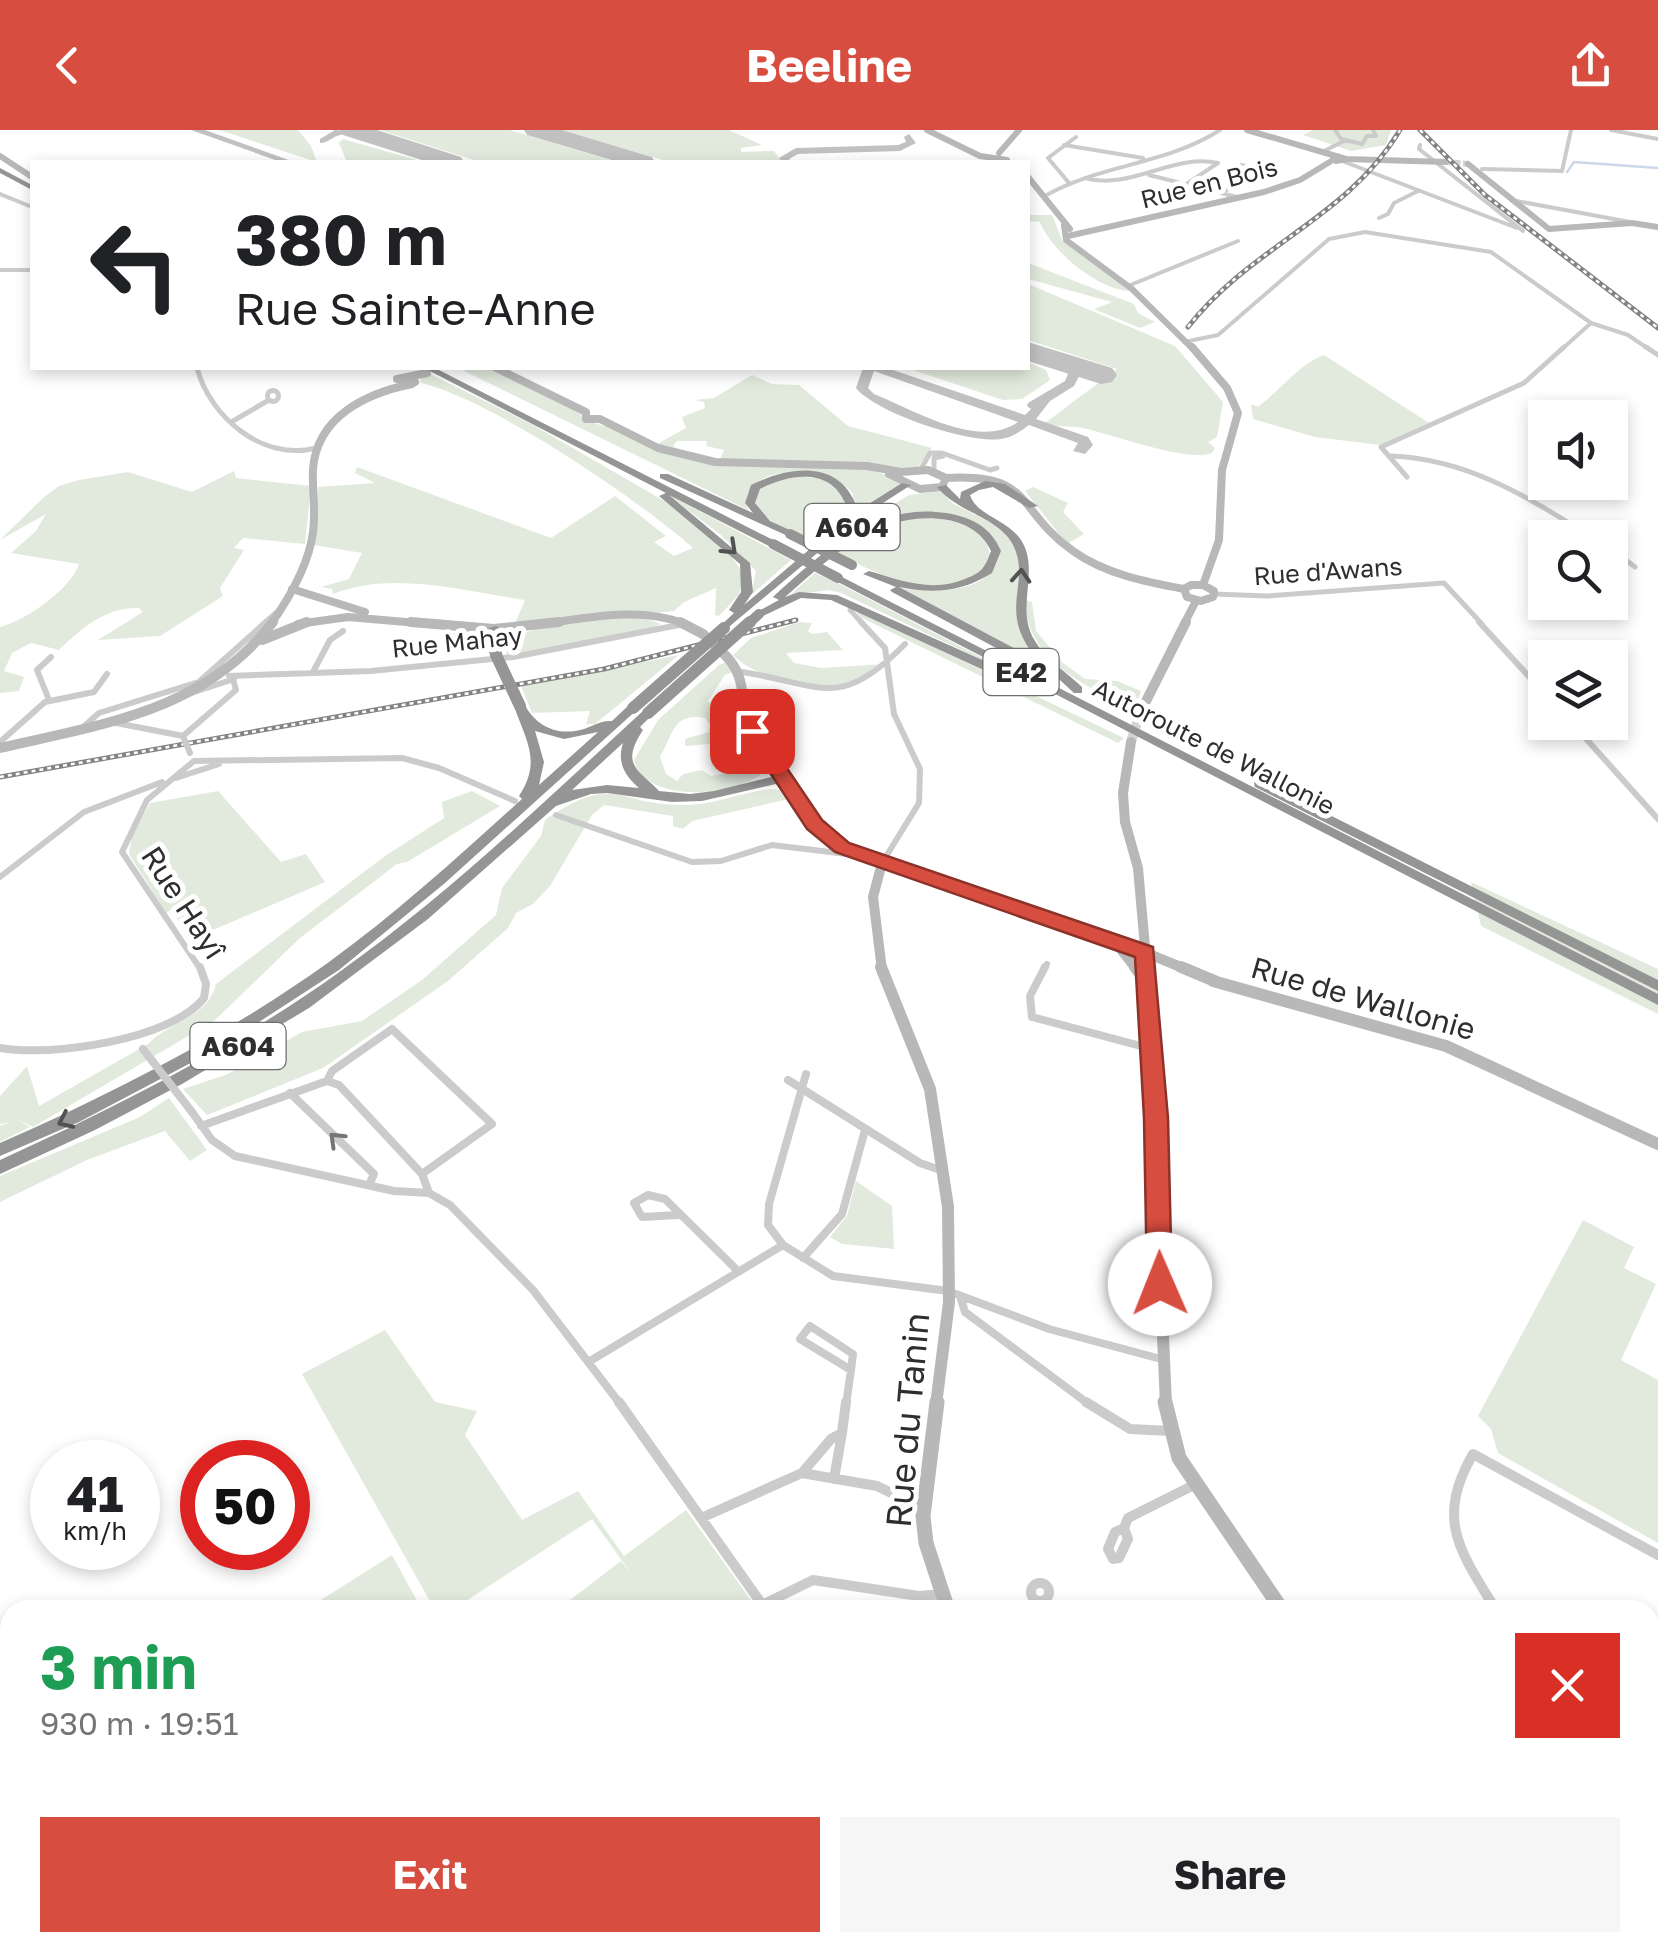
<!DOCTYPE html>
<meta charset="utf-8">
<style>
:root{--surface:#fff;--page:#f6f6f6;--text:#202124;--muted:#757577;--accent:#d74d3f}
body{margin:0;font-family:"Golos Text",sans-serif;background:var(--page);color:var(--text);height:100vh;display:flex;flex-direction:column;font-size:38px;white-space:nowrap}
*{box-sizing:border-box;margin:0}
p{font-size:32px;color:var(--muted)}
.icon{flex:none;width:55px;height:55px;fill:none;stroke:currentColor;stroke-width:2;stroke-linecap:round;stroke-linejoin:round}
.map{position:relative;flex:1;overflow:hidden}
.panel{position:absolute;left:0px;top:1470px;width:1660px;height:352px;display:flex;flex-direction:column;background:var(--surface);border-radius:30px 30px 0 0;box-shadow:0 5px 15px #0003}
.panel>*{flex:none}
.hud{position:absolute;left:30px;top:30px;width:1000px;height:210px;border-radius:0px;box-shadow:0 5px 15px #0003;background:#fff;color:var(--text);overflow:hidden}
.buttons{position:absolute;left:1528px;top:270px;display:grid;gap:20px}
.buttons a{display:grid;place-items:center;width:100px;height:100px;border-radius:0px;background:var(--surface);box-shadow:0 5px 15px #0003;font-size:50px}
.speed{position:absolute;left:30px;top:1310px;display:flex;gap:20px;font-size:50px;font-weight:700;text-align:center}
.speed>*{display:grid;place-content:center;width:130px;height:130px;border-radius:50%;background:var(--surface);box-shadow:0 5px 15px #0003;line-height:1}
.speed small{font-size:25px;font-weight:400}
.speed .limit{border:15px solid #d22;background:#fff;color:#111}
.pin{position:absolute;display:grid;place-items:center;width:85px;height:85px;color:#fff;margin:-42px;border-radius:20px;box-shadow:0 5px 15px #0006}
.me{position:absolute;width:110px;margin:-55px;rotate:359deg;stroke-linejoin:round;filter:drop-shadow(0 0 8px #0008)}
.turn{display:flex;align-items:center;gap:35px;height:210px;padding:0 40px;font-size:45px}
.turn .icon{width:130px;height:130px;stroke-width:2.5}
.turn b{display:block;font-size:70px;line-height:85px}
.round{display:grid;place-items:center;flex:none;width:105px;height:105px;border-radius:0px;background:var(--page)}
.head{display:flex;align-items:center;justify-content:space-between;height:170px;padding:0 40px}
h1{font-size:60px;font-weight:700;line-height:75px;color:#1e9e55}
.cta{display:flex;gap:20px;margin-top:auto;padding:20px 40px}
.cta a{flex:1;height:115px;border-radius:0px;background:var(--accent);color:#fff;font-size:40px;font-weight:700;line-height:115px;text-align:center}
.cta a+a{background:var(--page);color:var(--text)}
header{display:flex;justify-content:space-between;align-items:center;height:130px;padding:0 40px;background:var(--accent);color:#fff;font-size:45px;font-weight:700}
.map>svg:first-child{display:block}
.green{fill:#e2eadd}
.lines{fill:none;stroke-linecap:round;stroke-linejoin:round}
.stream{stroke:#cbd8e9;stroke-width:2.5}
.taxiway{fill:#c1c1c1;fill-rule:evenodd}
.runway{fill:#c1c1c1;fill-rule:evenodd}
.secondary-tunnel-far1{stroke:#d5d5d5;stroke-width:6;stroke-dasharray:6 2.5;stroke-linecap:butt}
.secondary-tunnel{stroke:#d5d5d5;stroke-width:10;stroke-dasharray:10 5;stroke-linecap:butt}
.street-far4{stroke:#cbcbcb;stroke-width:4}
.street-far3{stroke:#cbcbcb;stroke-width:5}
.street-far2{stroke:#cbcbcb;stroke-width:6}
.street-far1{stroke:#cbcbcb;stroke-width:8}
.street{stroke:#cbcbcb;stroke-width:10}
.secondary-far4{stroke:#b8b8b8;stroke-width:6}
.secondary-far3{stroke:#b8b8b8;stroke-width:8}
.secondary-far2{stroke:#b8b8b8;stroke-width:10}
.secondary-far1{stroke:#b8b8b8;stroke-width:12}
.secondary{stroke:#b8b8b8;stroke-width:15}
.highway{fill:#959595;fill-rule:evenodd}
.rail-casing{stroke:#838383;stroke-width:5}
.rail{stroke:#fff;stroke-width:2.5;stroke-dasharray:4;stroke-linecap:butt}
.street-bridge-far1{stroke:#cbcbcb;stroke-width:6}
.street-bridge{stroke:#cbcbcb;stroke-width:8}
.secondary-bridge{stroke:#b8b8b8;stroke-width:10}
.highway-bridge-far1{stroke:#959595;stroke-width:10}
.highway-bridge{stroke:#959595;stroke-width:12}
.oneway{stroke:#525252}
.oneway2{stroke:#757575}
.route{fill:#d74d3f;stroke:#8c3229;stroke-width:2.5}
.labels{text-anchor:middle;stroke-width:10;stroke-linejoin:round;paint-order:stroke}
.far-street-label{font-size:25px;fill:#2e2e2e;stroke:#fff}
.shield{fill:#fff;stroke:#6d6d6d;stroke-width:2.5}
.shield-label{font-size:28px;font-weight:bold;fill:#2e2e2e}
.street-label{font-size:30px;fill:#2e2e2e;stroke:#fff}
.near-street-label{font-size:35px;fill:#2e2e2e;stroke:#fff}
</style>
<header><svg class="icon" aria-label="back" viewBox="0 0 24 24"><path d="M15 5l-7 7 7 7"/></svg>Beeline<svg class="icon" aria-label="share" viewBox="0 0 24 24"><path d="M12 15V3M7 8l5-5 5 5M5 13v7h14v-7"/></svg></header>
<div class="map">
<svg width="1658" height="1821" viewBox="0 0 1658 1821">
<rect width="100%" height="100%" fill="#fff"/>
<!-- green -->
<path class="green" d="M219 0H298L311 16 317 32Z
M380 0H510L616 32H480Z
M562 0H729L762 15 741 18V22L774 21 782 32H670Z
M1313 0H1391L1386 15 1351 21 1303 5Z
M343 9 424 32H347L339 13Z
M1028 85H1052L1063 112 1082 120 1129 161C1097 159 1051 121 1040 92L1028 91Z
M1028 133 1134 174 1138 183 1155 192 1140 198 1094 179 1112 172 1028 149Z
M1028 154 1175 216 1223 272 1217 307 1208 312 1215 318 1212 323C1187 333 1112 304 1083 298 1069 295 1058 298 1045 293L1117 239 1028 210Z
M1324 225 1429 293 1380 315 1315 307 1253 289 1251 274 1258 277C1280 260 1301 233 1324 225Z
M1028 232 1046 240 1050 250 1022 269 1003 270 907 238H1028Z
M458 238H491L579 281 584 291C624 298 660 323 700 331 753 341 863 321 903 355L856 384 852 383 853 364C831 332 733 334 748 380Z
M430 244 533 295 673 376 731 426 740 439 742 454 738 466 719 486 715 485 716 458 684 472 674 481 514 496 525 470C464 461 392 440 333 464L332 459 321 457 349 449 362 423 314 415 318 357 375 353 355 343 357 337 551 408 615 366 666 406 654 412 674 426 693 418C638 369 490 269 421 253L420 249Z
M752 245 772 254 799 255 848 296 932 318 918 337 905 341 720 329 724 320 706 316 707 311H677L673 316 678 318 657 314 686 298 682 287 705 278 704 272 695 270 714 268Z
M234 341 236 348 311 356 305 414 243 408 234 418 244 420 220 458 223 466 160 506 98 510 143 482 139 478C105 477 82 498 59 520L31 513 12 523 4 541 24 547 19 561 0 563V497C25 491 71 459 79 434L11 423 36 401 46 384 0 410 44 367 59 356 79 350 128 342 192 362Z
M797 346 822 349 844 362C847 385 830 397 814 412 794 402 757 391 754 367L765 354Z
M1033 357 1068 373 1063 382 1084 404 1067 414 1025 361Z
M941 361 952 373 1001 398 1020 421 1019 492 1051 538 901 458C933 463 998 465 999 419 987 391 934 379 906 383 887 386 869 396 852 399L909 365Z
M664 362 791 430 751 465 756 441 721 405Z
M915 387C943 389 984 390 990 424 966 485 875 445 837 423L874 397Z
M815 443 836 452 1025 550 841 463 829 460 790 465Z
M1024 470 1032 472 1036 501 1062 532 1085 549 1117 551 1141 561 1135 580C1084 555 1029 533 1024 470Z
M856 480 1124 608 1118 613 860 487Z
M635 485 661 494 647 500 507 525 505 513C539 490 595 491 635 485Z
M800 492 812 493 808 501 812 504 827 502 843 520 786 523 794 533 821 538 885 534C874 544 861 556 845 557 812 560 756 549 733 525L751 508Z
M679 525 595 594H586L590 581 532 583 521 556Z
M727 532 735 541 725 545 707 572 715 573 718 596 739 598 747 611 685 616V609L709 602 710 594 705 588C673 582 673 605 660 627L666 644 677 651 683 644 702 640 711 646 758 638 761 644C733 667 645 674 634 630L658 590 719 535Z
M771 659 781 660 789 669 692 691 683 699 673 696V686L604 675 592 685 550 756 533 774 516 783 508 798 448 851 323 938 207 985 183 959 228 944 302 902 362 891 422 850 496 785 502 758 541 706 545 690C617 641 614 676 686 675 716 674 742 662 771 659Z
M218 661 281 732 306 724 325 752 192 809 171 780 166 783 129 724 132 705 150 673Z
M472 661 500 676 407 732 397 734 300 808 214 891 33 997 16 989 30 997 0 1012V996L10 992 0 994V966L27 936 39 976 148 914C170 891 208 888 216 854L385 726 444 688 442 672Z
M1471 752 1658 839V884L1481 796Z
M169 968 207 1020 190 1031 165 1001 87 1030 0 1072V1046L140 987Z
M856 1051 892 1076 894 1119 842 1114 830 1107 847 1086Z
M1583 1090 1634 1117 1624 1138 1656 1154 1621 1230 1658 1250V1413L1498 1323 1491 1299 1478 1286Z
M385 1200 435 1272 477 1281 465 1305 522 1390 578 1361 624 1426 686 1380 758 1480H557L621 1431 631 1443 592 1389 452 1480H435L302 1244Z
M392 1425 422 1480H305Z
M1650 1507 1658 1512V1665L1650 1691Z
M1035 1812 1038 1821H142L139 1813Z"/>
<g class="lines">
<!-- stream -->
<path class="stream" d="M1567 42 1574 32 1658 38"/>
<!-- taxiway -->
<path class="taxiway" d="M191 0H205L294 32H281Z
M335 0 369 4C359 8 350 3 340 5 331 7 329 13 320 13V9Z
M909 4 916 13 900 21 798 24 789 29 791 32H781L779 28 796 18 898 15 906 12 904 7Z
M1028 217 1068 230 1080 244 1074 256 1050 271 1036 289 1088 307 1093 315 1085 324 1073 321 1078 313 1029 295C1020 302 1012 307 1001 309 969 314 876 283 856 258L863 238H887L1025 285 1031 279 1027 276 1028 273 1065 251 1068 244 1060 236 1028 225ZM874 241 1018 292C978 320 914 280 874 264L868 258Z"/>
<!-- runway -->
<path class="runway" d="M340 0H377L461 27 464 32H428L343 5Z
M524 0H562L652 27 655 32H618L527 5Z
M1028 212 1112 238 1117 245 1112 252 1101 254 1028 231Z"/>
<!-- secondary-tunnel-far1 -->
<path class="secondary-tunnel-far1" d="M1446 32 1468 34"/>
<!-- secondary-tunnel -->
<path class="secondary-tunnel" d="M1131 612 1140 583"/>
<!-- street-far4 -->
<path class="street-far4" d="M1335 0 1341 9 1362 14 1367 6H1376L1373 0
M1611 0 1658 9
M1064 15 1143 28
M1420 15 1419 19 1523 101
M1322 22 1346 10
M1342 31 1517 98
M1482 39 1562 41 1571 0
M1149 45 1237 67
M1085 48C1130 61 1173 23 1218 33L1188 53
M1069 53 1048 28 1076 7
M1225 61 1261 39 1241 35 1258 40
M0 64 32 77
M1043 67C1099 34 1166 35 1220 0
M1511 70 1630 92
M1379 88 1388 84 1394 73 1418 61
M0 140H32
M1128 156 1238 111
M1184 212 1218 205 1329 109 1365 102 1491 122 1591 193 1628 205 1650 220
M1561 220 1591 193"/>
<!-- street-far3 -->
<path class="street-far3" d="M1646 217 1658 225
M197 238C210 287 263 332 316 318
M267.5 266a5.5 5.5 0 1 1 11 0a5.5 5.5 0 1 1-11 0Z
M233 291 269 270
M1391 326C1469 329 1529 368 1593 408
M921 339 930 323H942L990 340 997 338
M934 340V328L943 326
M1407 347 1381 317 1524 253 1564 217
M1610 418 1635 437
M1214 464 1267 466 1444 453 1482 494
M850 480 863 494
M263 494 279 480"/>
<!-- street-far2 -->
<path class="street-far2" d="M861 492 885 518 894 584 920 639 919 673 882 733
M1479 492 1545 564
M313 542 330 510 343 501
M742 542C821 554 839 582 905 514
M229 546 371 541 513 527 684 494
M201 550 266 492
M94 562 107 544
M191 563 234 549
M49 570 37 540 51 527
M111 592 183 606 236 560 233 549
M1571 592 1658 689
M83 597 99 583 205 550
M0 612 45 572 94 562
M194 631 402 628 439 638 515 671
M194 631 147 670 122 722 201 840
M176 648 219 634
M556 685 692 732 721 731 772 715 855 725
M0 747 84 682 162 652
M1043 840 1047 834"/>
<!-- street-far1 -->
<path class="street-far1" d="M1045 837 1030 866 1032 887 1152 919
M0 918C50 927 171 910 204 868L206 854 200 837
M806 944 769 1074 768 1095 783 1115 833 1146 948 1161 1049 1199 1161 1229
M788 950 920 1033 943 1041
M327 951 332 941 392 899 492 994 422 1044
M290 963 374 1044 369 1055
M192 982 212 1010 235 1026 394 1061 429 1063 450 1075 533 1160 621 1275
M201 996 327 951 339 955 422 1044 429 1063
M678 1085 642 1087 634 1073 648 1065 665 1069 738 1141
M803 1128 842 1084 865 1000
M960 1166 965 1182 1090 1275
M810 1196 853 1224 851 1240 800 1209Z
M590 1231 783 1115
M846 1275 851 1240"/>
<!-- street -->
<path class="street" d="M619 1272 766 1480
M1086 1272 1130 1299 1170 1301
M802 1343 831 1309 842 1303 846 1272
M834 1349 842 1303
M701 1388 802 1343 877 1356 924 1379
M1124 1398 1128 1409 1119 1428 1113 1429 1108 1419 1115 1402Z
M1124 1398 1128 1388 1196 1354
M1031 1462a9 9 0 1 1 18 0a9 9 0 1 1-18 0Z
M762 1475 813 1450 919 1466 943 1464
M1496 1480C1460 1421 1435 1390 1473 1324L1658 1425
M1650 1730 1658 1738
M1257 1812 1258 1821
M1138 1821 1139 1812
M1551 1821 1553 1812"/>
<!-- secondary-far4 -->
<path class="secondary-far4" d="M927 0 980 26 1007 30
M1247 0 1346 29 1336 31 1333 27
M999 23 1019 0
M0 26 32 47
M1346 29 1446 32
M1468 34 1549 99 1632 93 1658 97
M1028 47 1070 99
M1064 95 1066 110 1132 159 1194 220
M1068 106 1264 62 1300 50 1333 30"/>
<!-- secondary-far3 -->
<path class="secondary-far3" d="M1192 217 1227 258 1238 283 1222 340 1219 410 1203 455
M496 238 586 282V289H600L658 318 715 332 867 336 901 342 928 340 946 348
M397 249 427 243
M889 344 920 359 942 357 946 348
M946 348C1035 343 1014 379 1073 421 1105 444 1146 452 1184 459
M1191 455H1203L1214 461 1213 467 1201 471 1187 467 1184 459Z
M292 459 365 482
M271 494C290 467 309 435 313 402 316 381 312 360 313 339 317 286 367 263 412 254L415 252 412 248
M298 494 348 487 429 494
M542 494C588 488 640 476 685 494
M1184 494 1196 471"/>
<!-- secondary-far2 -->
<path class="secondary-far2" d="M411 492 494 499 559 492
M680 492 703 504
M262 510 307 492
M726 526C746 547 740 566 748 591 765 639 812 701 856 725L1117 811 1188 840
M1140 583 1186 492
M1131 612 1123 663 1125 692 1138 738 1147 840
M0 618C103 594 205 581 273 492
M1122 821 1137 840
M882 840 873 767 882 733"/>
<!-- secondary-far1 -->
<path class="secondary-far1" d="M881 837 930 959 948 1077 949 1172 936 1275
M1135 837 1144 849
M1147 837 1166 1275
M1181 837 1217 852
M1213 851 1446 916 1658 1014"/>
<!-- secondary -->
<path class="secondary" d="M937 1272 923 1386 926 1413 948 1480
M1165 1272 1179 1328 1282 1480
M1434 1812 1436 1821"/>
<!-- highway -->
<path class="highway" d="M0 38 32 55V60L0 43Z
M424 238H435L777 412V416H769L669 365 750 433 753 462 744 475 838 395 835 392 845 373C830 337 789 344 760 359L755 373 770 391 794 402V406L790 407 660 348V344H668L753 383 745 373 751 355C787 337 837 329 855 373L848 387 902 353 911 355 858 389 724 501 718 498 734 483 729 480 741 462 740 434 659 366 666 363Z
M985 351 1005 354 1038 376 1029 378 993 357 979 360 970 365C976 385 1008 390 1021 410 1039 438 1019 471 1030 501 1039 525 1064 540 1082 557V563H1074L1047 538 1050 543 1048 546H1040L1035 539 892 462 890 460 896 457 863 444 869 441C900 450 932 463 965 449 972 446 980 443 984 436 987 432 989 426 991 421 983 403 967 394 948 390 881 378 832 426 785 467L799 462 837 465 998 537V543H990L831 470 801 468 763 486H755L753 484 779 470 773 467 775 465C824 421 875 372 946 383 971 387 991 397 1001 421L992 443C962 462 933 464 899 457L1040 532C993 481 1034 453 1012 413 997 387 957 382 937 357L946 355 960 369 961 362Z
M838 445 1658 864V875L834 450 832 448Z
M496 496 502 499V525L496 529 490 525 483 500Z
M520 572 524 573C534 595 556 606 580 600 592 597 600 590 612 591L629 575H637L639 578 445 753 339 840 219 918 79 992 0 1026V1013C114 963 227 905 329 832 397 783 460 725 522 669L519 666C542 631 526 611 514 576ZM535 601 564 609 598 602 539 655 544 632Z
M648 579 654 583 640 597 643 600C620 635 638 639 659 661L690 664 714 661 784 644 790 648 789 651 702 671 672 672 607 663 591 664 556 676 428 789 309 878 182 954 95 1000 0 1044V1030C118 976 233 918 338 843 448 765 545 671 644 580ZM623 613C617 632 624 645 639 658L607 655 572 660Z
M1260 650 1658 850V861L1255 657 1254 654 1255 651Z"/>
<!-- rail casing -->
<g class="rail-casing">
<path id="rail" d="M1420 0 1485 65 1658 198
M1188 197C1253 114 1346 90 1400 0
M0 647 604 539 796 490"/>
</g>
<!-- rail -->
<use href="#rail" class="rail"/>
<!-- street-bridge-far1 -->
<path class="street-bridge-far1" d="M183 606 190 623"/>
<!-- street-bridge -->
<path class="street-bridge" d="M143 919 192 982"/>
<!-- secondary-bridge -->
<path class="secondary-bridge" d="M703 504 726 526"/>
<!-- highway-bridge-far1 -->
<path class="highway-bridge-far1" d="M790 404 852 435
M773 414 838 448
M748 494 759 484"/>
<!-- highway-bridge -->
<path class="highway-bridge" d="M496 525 520 576
M633 578 724 498
M648 583 750 492"/>
</g>
<!-- one-way arrows -->
<defs><path id="oneway-chevron" d="M-2-3.5L2.5 0L-2 3.5" fill="none" stroke-width="1.6" stroke-linecap="round" stroke-linejoin="round" transform="scale(2.5)"/></defs>
<g class="oneway">
<use href="#oneway-chevron" transform="translate(730 418) rotate(43)"/>
<use href="#oneway-chevron" transform="translate(1021 446) rotate(-86)"/>
<use href="#oneway-chevron" transform="translate(65 991) rotate(155)"/>
</g>
<use class="oneway2" href="#oneway-chevron" transform="translate(336 1009) rotate(-136)"/>
<!-- route -->
<path class="route" d="M752 595 759 597 822 690 849 713 1153 817 1168 988 1172 1154 1169 1161 1160 1165 1150 1161 1147 1154 1144 988 1135 827 835 722 807 699 743 601Z"/>
<g class="labels">
<!-- far-street labels -->
<g class="far-street-label">
<text transform="translate(1209 53) rotate(-14)" y="9">Rue en Bois</text>
<text transform="translate(1328 441) rotate(-4)" y="9">Rue d'Awans</text>
<text transform="translate(457 512) rotate(-6)" y="9">Rue Mahay</text>
<text transform="translate(1214 617) rotate(27)" y="9">Autoroute de Wallonie</text>
</g>
<!-- shield labels -->
<g class="shield">
<rect x="804.5" y="374" width="95" height="46" rx="8"/>
<rect x="983.5" y="519" width="75" height="46" rx="8"/>
<rect x="190.5" y="893" width="95" height="46" rx="8"/>
</g>
<g class="shield-label">
<text x="852" y="407">A604</text>
<text x="1021" y="552">E42</text>
<text x="238" y="926">A604</text>
</g>
<!-- street labels -->
<g class="street-label">
<text transform="translate(183 773) rotate(57)" y="10">Rue Hayî</text>
<text transform="translate(1363 869) rotate(16)" y="10">Rue de Wallonie</text>
</g>
<!-- near-street labels -->
<g class="near-street-label">
<text transform="translate(908 1290) rotate(-85)" y="12">Rue du Tanin</text>
</g>
</g>
</svg>
<div class="buttons">
<a><svg class="icon" aria-label="sound" viewBox="0 0 24 24"><path d="M4 9h4l5-4v14l-5-4H4zM17 9q2 3 0 6"/></svg></a>
<a><svg class="icon" aria-label="search" viewBox="0 0 24 24"><circle cx="10" cy="10" r="6"/><path d="M15 15l6 6"/></svg></a>
<a><svg class="icon" aria-label="layers" viewBox="0 0 24 24"><path d="M12 4l9 5-9 5-9-5zM3 14l9 5 9-5"/></svg></a>
</div>
<div class="speed"><div>41<small>km/h</small></div><div class="limit">50</div></div>
<div class="pin" style="left:752px;top:601px;background:#d93025"><svg class="icon" aria-label="arrive" viewBox="0 0 24 24"><path d="M6 21V4h12l-3 4 3 4H6"/></svg></div>
<svg class="me" style="left:1160px;top:1154px" viewBox="-20 -20 40 40"><circle r="19" fill="#fff"/><path d="M0-13L10 11 0 6-10 11z" fill="#d74d3f"/></svg>
<div class="hud">
<div class="turn"><svg class="icon" aria-label="left" viewBox="0 0 24 24"><path d="M17 20v-9H6M10 6l-5 5 5 5"/></svg><div><b>380 m</b>Rue Sainte-Anne</div></div>
</div>
<section class="panel">
<div class="head"><div><h1>3 min</h1><p>930 m · 19:51</p></div><a class="round" style="background:#d93025;color:#fff"><svg class="icon" aria-label="close" viewBox="0 0 24 24"><path d="M6 6l12 12M18 6L6 18"/></svg></a></div>
<div class="cta"><a>Exit</a><a>Share</a></div>
</section>
</div>
